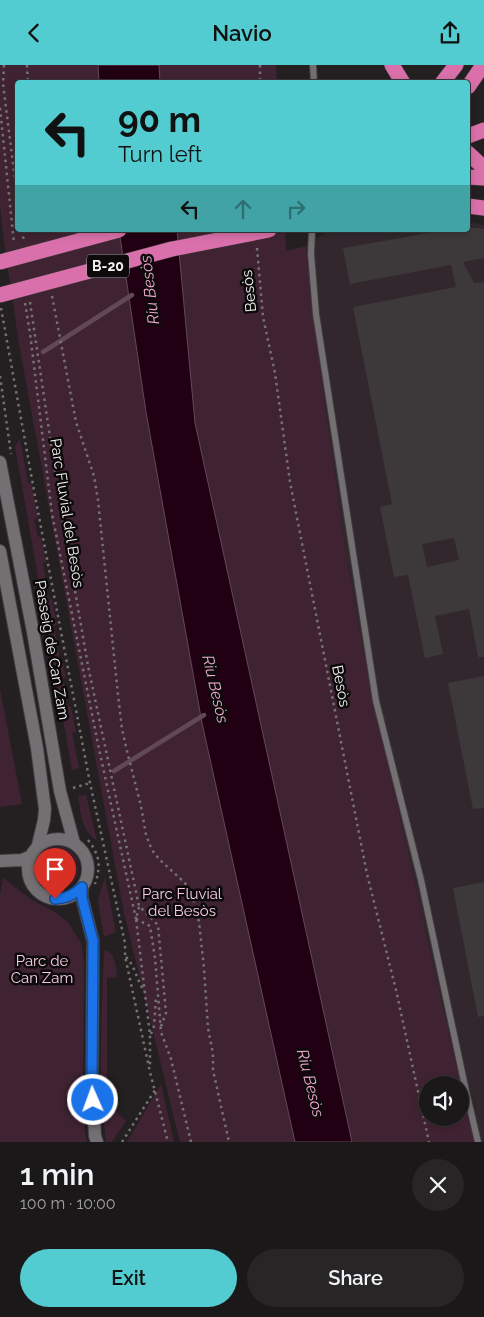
<!DOCTYPE html>
<meta charset="utf-8">
<style>
:root{--surface:#1b181a;--page:#282527;--text:#f1f3f6;--muted:#a0a0a2;--line:#393739;--accent:#52ccd0}
body{margin:0;font-family:Raleway,sans-serif;background:var(--page);color:var(--text);height:100vh;display:flex;flex-direction:column;font-size:19px;white-space:nowrap}
*{box-sizing:border-box;margin:0}
p{font-size:16px;color:var(--muted)}
.icon{flex:none;width:28px;height:28px;fill:none;stroke:currentColor;stroke-width:2;stroke-linecap:round;stroke-linejoin:round}
.map{position:relative;height:1077px;overflow:hidden}
.details{display:flex;flex-direction:column;background:var(--surface);flex:1}
.details>*{flex:none}
.banner{position:absolute;left:15px;top:15px;width:455px;height:152px;border-radius:5px;box-shadow:0 2px 8px #0003,0 0 0 1px var(--line);background:#52ccd0;color:#111;overflow:hidden}
.buttons{position:absolute;left:419px;top:1011px;display:grid;gap:10px}
.buttons a{display:grid;place-items:center;width:50px;height:50px;border-radius:50%;background:var(--surface);box-shadow:0 2px 8px #0003,0 0 0 1px var(--line);font-size:25px}
.pin{position:absolute;display:grid;place-items:center;width:42px;height:42px;color:#fff;margin:-51px -21px;border-radius:50% 50% 50% 0;rotate:-45deg;box-shadow:0 0 5px #0007}
.pin .icon{rotate:45deg}
.me{position:absolute;width:55px;margin:-28px;rotate:358deg;stroke-linejoin:round;filter:drop-shadow(0 0 4px #0008)}
.turn{display:flex;align-items:center;gap:18px;height:105px;padding:0 20px;font-size:22px}
.turn .icon{width:65px;height:65px;stroke-width:2.5}
.turn b{display:block;font-size:35px;line-height:42px}
.lanes{display:flex;align-items:center;height:48px;padding:0 20px;background:#0003;justify-content:center;gap:25px;direction:ltr}
.lanes .off{opacity:.35}
.round{display:grid;place-items:center;flex:none;width:52px;height:52px;border-radius:26px;background:var(--page)}
.summary{display:flex;align-items:center;justify-content:space-between;height:85px;padding:0 20px}
h1{font-size:30px;font-weight:600;line-height:38px}
.action{display:flex;gap:10px;margin-top:auto;padding:10px 20px}
.action a{flex:1;height:58px;border-radius:30px;background:var(--accent);color:#111;font-size:20px;font-weight:600;line-height:58px;text-align:center}
.action a+a{background:var(--page);color:var(--text)}
header{display:flex;justify-content:space-between;align-items:center;height:65px;padding:0 20px;background:var(--accent);color:#111;font-size:22px;font-weight:600}
.map>svg:first-child{display:block}
.built{fill:#31272c}
.green{fill:#402332;fill-rule:evenodd}
.water{fill:#220014;stroke:#624957}
.lines{fill:none;stroke-linecap:round;stroke-linejoin:round}
.stream{stroke:#624957;stroke-width:4.5}
.building{fill:#3d393b;fill-rule:evenodd}
.service-casing{stroke:#403d3e;stroke-width:8}
.minor-casing{stroke:#403d3e;stroke-width:14}
.trunk-casing{stroke:#403d3e;stroke-width:16}
.path{stroke:#757273;stroke-width:2.5;stroke-dasharray:2.5 4;stroke-linecap:butt}
.service{stroke:#746f72;stroke-width:6}
.minor{stroke:#746f72;stroke-width:12}
.trunk{stroke:#da70ab;stroke-width:15}
.trunk-bridge-casing{stroke:#403d3e;stroke-width:16;stroke-linecap:butt}
.trunk-bridge{stroke:#da70ab;stroke-width:15}
.route-casing{stroke:#114b97;stroke-width:12}
.route{stroke:#1a73e8;stroke-width:9}
.labels{text-anchor:middle;stroke-width:5;stroke-linejoin:round;paint-order:stroke}
.shield{fill:#0c0a0b;stroke:#b0adae;stroke-width:1}
.shield-label{font-size:14px;font-weight:bold;fill:#f6f3f4}
.street-label{font-size:15px;fill:#f6f3f4;stroke:#0c0a0b}
.park-label{font-size:15px;fill:#facce2;stroke:#0c0a0b}
.water-label{font-size:16px;font-style:italic;fill:#f2a8cd;stroke:#0c0a0b}
</style>
<header><svg class="icon" aria-label="back" viewBox="0 0 24 24"><path d="M15 5l-7 7 7 7"/></svg>Navio<svg class="icon" aria-label="share" viewBox="0 0 24 24"><path d="M12 15V3M7 8l5-5 5 5M5 13v7h14v-7"/></svg></header>
<div class="map">
<svg width="484" height="1077" viewBox="0 0 484 1077">
<rect width="100%" height="100%" fill="#242022"/>
<!-- built -->
<path class="built" d="M468 157 484 160V1077H474L429 882 363 584 346 489 321 310 306 181 327 167 344 165H468Z"/>
<!-- green -->
<path class="green" d="M0 0H98L99 17 18 18V165H119L146 347 202 658 295 1077H180L124 848 19 279 4 177 0 140Z
M159 0H276L277 17H160Z
M177 165H285L286 186 306 181 321 310 346 489 363 584 429 882 474 1077H352L195 358ZM428 1020H460V1052H428Z
M20 374 28 418H31L38 453 34 454 38 472H41L46 497 43 498 49 535 52 534 57 560 54 561 60 596H63L66 613 63 614 68 641 71 642 76 667 72 668 79 703 72 705 15 381Z
M0 624 22 739 0 742Z
M86 730 97 776C80 763 82 751 78 731Z
M35 803a22 22 0 1 1 44 0a22 22 0 1 1-44 0Z
M105 812 116 867 104 872 98 836Z
M3 813 32 835 53 846 68 857 81 878 84 898 83 1025 85 1069 87 1077H0V831Z
M104 885C117 889 115 901 117 912L107 913V1038L126 1056 112 1077H106C97 1014 102 949 104 885Z
M161 1019 174 1077H127Z"/>
<!-- water -->
<path class="water" d="M98 0H159L160 17H99Z
M119 165H177L195 358 352 1077H295L202 658 146 347Z"/>
<g class="lines">
<!-- stream -->
<path class="stream" d="M43 287 132 230
M114 706 204 650"/>
</g>
<!-- building -->
<path class="building" d="M468 162 484 164V193L463 197 474 218 484 217V592H478L469 544 435 551 443 589 425 593 408 510 394 512 380 442 392 439 353 242 456 222 451 200 350 219 343 183 446 165H468ZM454 473 459 495 427 502 422 479Z
M484 611V743L473 744 448 618Z
M484 817V951L478 952 453 823Z"/>
<g class="lines">
<!-- service casing -->
<g class="service-casing">
<path id="service" d="M313 0 314 18
M312 165 311 189 316 249 376 636 421 815 466 1026 478 1077"/>
</g>
<!-- minor casing -->
<g class="minor-casing">
<path id="minor" d="M0 397 33 567 60 726 74 778
M0 486 37 683 43 729 45 744 44 755 38 780
M28 804a30 30 0 1 1 60 0a30 30 0 1 1-60 0Z
M0 796 22 795 29 792
M82 822V833L93 876 92 1017 95 1071 97 1077"/>
</g>
<!-- trunk casing -->
<g class="trunk-casing">
<path id="trunk" d="M392 0 403 18
M442 18 456 0
M468 71 484 65
M468 88 484 103
M468 112 484 113
M468 141 484 143"/>
</g>
<!-- path -->
<path class="path" d="M4 0 3 19 18 138
M27 0 28 18
M260 0V18
M0 43 14 178
M22 165 24 177
M42 165 43 171
M257 183 263 252 275 308 290 417 367 809 396 925 429 1077
M52 231 76 357 94 411 98 435 118 630 122 664 127 686 141 741 146 770 152 785 159 794 185 818 194 837 199 857 204 903 208 963 213 989V1005L229 1077
M30 237 59 433 88 601 139 841 158 860 166 948 160 964
M25 238 30 268 52 449 99 684 136 854
M1 243 35 431 90 718 125 878V891L150 1007 168 1077
M0 311 11 389
M73 723 90 718
M88 775C100 790 101 801 95 819
M139 842 136 854 150 970V1000
M136 854 150 861 155 893 161 967 171 994 191 1077
M126 892C135 901 136 913 143 924
M151 969 154 961 156 933
M122 1077 155 1025"/>
<!-- service -->
<use href="#service" class="service"/>
<!-- minor -->
<use href="#minor" class="minor"/>
<!-- trunk -->
<use href="#trunk" class="trunk"/>
<!-- trunk-bridge casing -->
<g class="trunk-bridge-casing">
<path id="trunk-bridge" d="M468 22 483 0
M0 197 119 165
M0 230 172 184 269 165"/>
</g>
<!-- trunk-bridge -->
<use href="#trunk-bridge" class="trunk-bridge"/>
</g>
<g class="lines">
<!-- route casing -->
<g class="route-casing">
<path id="route" d="M55 834C67 833 74 830 82 822V833L93 876 92 1016 93 1035"/>
</g>
<!-- route -->
<use href="#route" class="route"/>
</g>
<g class="labels">
<!-- shield labels -->
<rect class="shield" x="87" y="189.5" width="42" height="23" rx="4"/>
<g class="shield-label">
<text x="108" y="206">B-20</text>
</g>
<!-- street labels -->
<g class="street-label">
<text transform="translate(249 226) rotate(-96)" y="5">Besòs</text>
<text transform="translate(67 448) rotate(81)" y="5">Parc Fluvial del Besòs</text>
<text transform="translate(52 585) rotate(80)" y="5">Passeig de Can Zam</text>
<text transform="translate(341 621) rotate(79)" y="5">Besòs</text>
</g>
<!-- park labels -->
<g class="park-label">
<text x="182" y="834">Parc Fluvial<tspan x="182" dy="17">del Besòs</tspan></text>
<text x="42" y="901">Parc de<tspan x="42" dy="17">Can Zam</tspan></text>
</g>
<!-- water labels -->
<g class="water-label">
<text transform="translate(149 225) rotate(-97)" y="6">Riu Besòs</text>
<text transform="translate(216 624) rotate(77)" y="6">Riu Besòs</text>
<text transform="translate(311 1018) rotate(76)" y="6">Riu Besòs</text>
</g>
</g>
</svg>
<div class="buttons">
<a><svg class="icon" aria-label="sound" viewBox="0 0 24 24"><path d="M4 9h4l5-4v14l-5-4H4zM17 9q2 3 0 6"/></svg></a>
</div>
<div class="pin" style="left:55px;top:834px;background:#d93025"><svg class="icon" aria-label="arrive" viewBox="0 0 24 24"><path d="M6 21V4h12l-3 4 3 4H6"/></svg></div>
<svg class="me" style="left:93px;top:1035px" viewBox="-20 -20 40 40"><circle r="17" fill="#1a73e8" stroke="#fff" stroke-width="3"/><path d="M0-11L8 9 0 5-8 9z" fill="#fff"/></svg>
<div class="banner">
<div class="turn"><svg class="icon" aria-label="left" viewBox="0 0 24 24"><path d="M17 20v-9H6M10 6l-5 5 5 5"/></svg><div><b>90 m</b>Turn left</div></div>
<div class="lanes"><svg class="icon" aria-label="left" viewBox="0 0 24 24"><path d="M17 20v-9H6M10 6l-5 5 5 5"/></svg><svg class="icon off" aria-label="ahead" viewBox="0 0 24 24"><path d="M12 20V5M6 11l6-6 6 6"/></svg><svg class="icon off" aria-label="right" viewBox="0 0 24 24"><path d="M7 20v-9h11M14 6l5 5-5 5"/></svg></div>
</div>
</div>
<section class="details">
<div class="summary"><div><h1>1 min</h1><p>100 m · 10:00</p></div><a class="round"><svg class="icon" aria-label="close" viewBox="0 0 24 24"><path d="M6 6l12 12M18 6L6 18"/></svg></a></div>
<div class="action"><a>Exit</a><a>Share</a></div>
</section>
